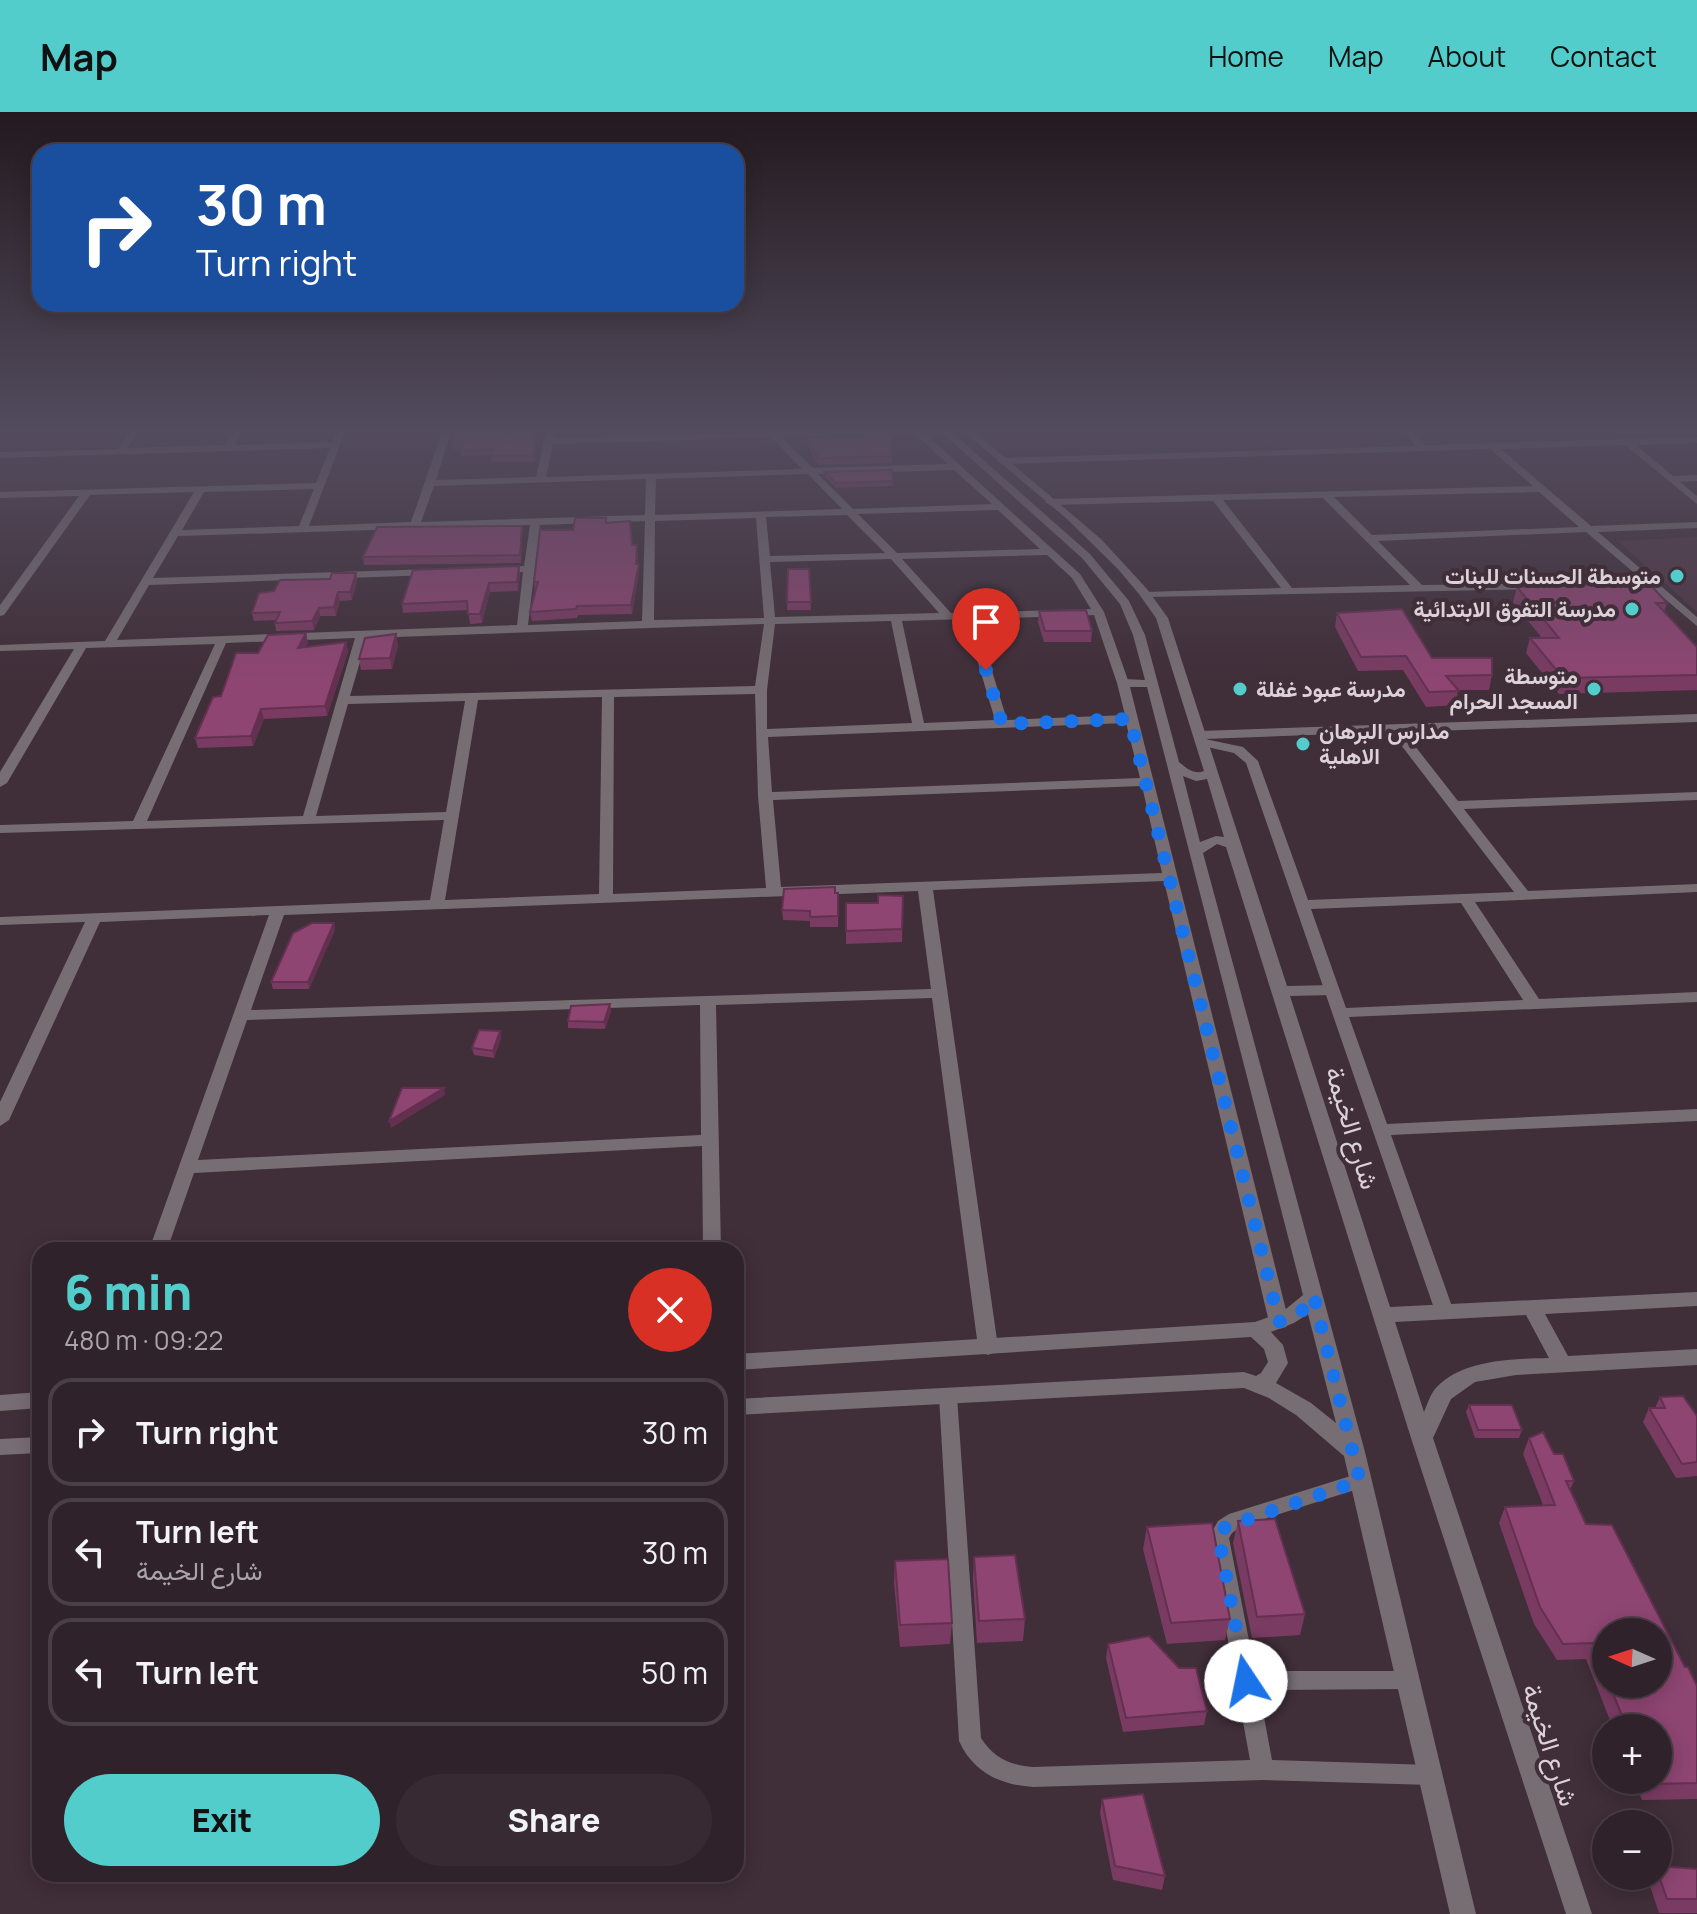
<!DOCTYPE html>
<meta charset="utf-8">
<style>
:root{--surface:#30222a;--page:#382a32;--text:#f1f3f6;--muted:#a8a4a8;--line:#4b3f47;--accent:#53cdcb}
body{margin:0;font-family:Manrope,Vazirmatn,sans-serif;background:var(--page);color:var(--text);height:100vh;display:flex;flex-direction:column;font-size:30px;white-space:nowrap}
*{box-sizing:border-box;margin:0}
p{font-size:26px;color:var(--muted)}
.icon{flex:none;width:44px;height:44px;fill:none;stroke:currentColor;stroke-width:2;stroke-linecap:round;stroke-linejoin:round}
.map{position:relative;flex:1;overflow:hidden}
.sheet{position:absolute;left:32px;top:1130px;width:712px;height:640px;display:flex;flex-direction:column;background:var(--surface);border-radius:24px;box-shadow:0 4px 20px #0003,0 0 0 2px var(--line)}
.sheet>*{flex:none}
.guide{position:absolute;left:32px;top:32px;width:712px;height:168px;border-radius:24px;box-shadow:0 4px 20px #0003,0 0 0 2px var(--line);background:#1a4fa0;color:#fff;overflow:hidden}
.needle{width:52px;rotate:273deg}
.tools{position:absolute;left:1592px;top:1506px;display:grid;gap:16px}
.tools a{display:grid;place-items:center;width:80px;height:80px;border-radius:50%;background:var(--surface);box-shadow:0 4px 20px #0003,0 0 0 2px var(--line);font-size:40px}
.pin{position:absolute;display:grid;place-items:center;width:68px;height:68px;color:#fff;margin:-82px -34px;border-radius:50% 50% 50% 0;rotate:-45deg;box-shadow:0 0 8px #0007}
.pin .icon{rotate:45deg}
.me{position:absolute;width:88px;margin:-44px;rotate:349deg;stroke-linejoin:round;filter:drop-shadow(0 0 6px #0008)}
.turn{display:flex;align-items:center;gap:28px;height:168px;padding:0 32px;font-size:36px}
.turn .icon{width:104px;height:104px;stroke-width:2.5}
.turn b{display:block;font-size:56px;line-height:68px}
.round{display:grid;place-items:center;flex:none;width:84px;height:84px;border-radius:42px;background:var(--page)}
.head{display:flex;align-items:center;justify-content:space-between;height:136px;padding:0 32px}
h1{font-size:48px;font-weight:800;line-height:60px;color:var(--accent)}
.cta{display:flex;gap:16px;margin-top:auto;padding:16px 32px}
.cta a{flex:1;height:92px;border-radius:48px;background:var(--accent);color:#111;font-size:32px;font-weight:800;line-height:92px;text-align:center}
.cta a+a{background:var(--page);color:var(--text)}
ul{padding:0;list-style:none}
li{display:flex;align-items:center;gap:24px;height:108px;margin:0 16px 12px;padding:0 16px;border:4px solid var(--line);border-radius:24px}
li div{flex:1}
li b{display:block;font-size:30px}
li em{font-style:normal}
header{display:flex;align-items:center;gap:48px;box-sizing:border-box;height:112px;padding:0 40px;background:var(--accent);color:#111}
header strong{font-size:38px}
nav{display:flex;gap:44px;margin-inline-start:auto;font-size:28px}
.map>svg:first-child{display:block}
.built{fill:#4e3644}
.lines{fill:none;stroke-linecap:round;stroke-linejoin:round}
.service{fill:#776e73;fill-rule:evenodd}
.minor{fill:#776e73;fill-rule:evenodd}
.tertiary{fill:#776e73;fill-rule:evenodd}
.wall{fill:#7a3b62;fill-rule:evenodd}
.shaded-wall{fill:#633050}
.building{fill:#8e4572;stroke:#633050;stroke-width:2}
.route{stroke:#1a73e8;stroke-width:14;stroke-dasharray:0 25.2}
.poi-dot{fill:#53cdcb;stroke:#402e38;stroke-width:3}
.labels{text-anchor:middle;stroke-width:8;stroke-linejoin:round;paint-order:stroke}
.far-poi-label{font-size:22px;font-weight:bold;fill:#dcd1d7;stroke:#402e38;text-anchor:end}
.street-label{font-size:26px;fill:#dcd1d7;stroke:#402e38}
</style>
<header>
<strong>Map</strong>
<nav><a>Home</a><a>Map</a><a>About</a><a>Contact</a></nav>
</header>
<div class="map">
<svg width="1697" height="1802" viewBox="0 0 1697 1802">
<rect width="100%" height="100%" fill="#402e38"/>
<!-- built -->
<path class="built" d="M1697 425V500L1618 429Z"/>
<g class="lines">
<!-- service -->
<path class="service" d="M948 1277 954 1279 957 1284 981 1626C994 1646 1009 1653 1033 1655L1250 1648 1209 1425 1218 1409 1229 1402 1360 1361 1367 1364 1369 1369 1367 1374 1242 1414 1232 1421 1229 1426 1255 1559H1408L1415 1561 1418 1568 1415 1575 1408 1577 1259 1578 1272 1648 1431 1653 1439 1656 1442 1663 1439 1670 1431 1673 1263 1668 1033 1675C1000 1673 973 1660 959 1629L939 1284 942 1279Z"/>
<!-- minor -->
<path class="minor" d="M131 317H140L127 336 225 333 233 317H242L235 333 332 330 337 317H346L309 414 411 410 443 317H452L436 368 536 365 547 317H556L554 326 766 320 765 317 776 319 920 317 1080 462 1104 500 1129 571 1289 1210 1286 1215 1279 1217 1272 1215 1269 1210 1164 769 933 778 998 1235 995 1240 988 1243 981 1240 978 1235 932 886 716 893 721 1138H703L702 1034 194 1061 167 1138H149L269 803 100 810 9 1008 0 1014V990L85 810 0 813V805L430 788 444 708 0 721V713L133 709 215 532 86 536 7 671 0 675V660L74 537 0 539V533L105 529 194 380 90 383 4 503 0 504V493L79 384 0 386V380L316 371 330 336 0 346V340L118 337ZM914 321 948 352 813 356 781 325ZM771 325 802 357 546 365 553 332ZM954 358 992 392 853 397 818 362ZM808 362 842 397 655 403 656 367ZM646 367 645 403 421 410 434 374ZM314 377 299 414 182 418 204 380ZM998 398 1040 437 897 441 858 402ZM847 403 885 441 770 444 766 405ZM756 406 764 506 654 508 655 409ZM645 409 642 509 528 513 540 413ZM530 413 524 454 499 455 494 458 499 461 523 460 517 513 117 528 149 473 432 463 437 460 432 457 153 466 178 424ZM1047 443 1072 466 1091 497 951 501 902 447ZM891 447 939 501 775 505 770 450ZM1094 503 1117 571 1125 603 1007 608 976 507ZM965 507 995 608 924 611 902 509ZM891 509 912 611 767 617V578L775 512ZM764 512 755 574 350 584 367 526ZM355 526 303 704 147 709 226 531ZM755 582 758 684 766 776 613 782 614 585ZM602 585 599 782 445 788 478 588ZM465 589 446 700 316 704 348 592ZM1126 611 1140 666 772 680 768 625ZM1142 674 1162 761 781 775 773 688ZM918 779 931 877 251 898 284 803ZM700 893 701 1023 198 1048 247 908Z
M1402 317H1411L1426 333 1697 325V331L1636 333 1673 364 1697 363V369L1680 370 1697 384V392L1625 333 1501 337 1591 414 1697 410V416L1598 420 1697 505V514L1586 420 1378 429 1422 473 1585 471V475L1581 476 1147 485 1142 482 1143 480 1281 476 1213 389 1050 393 1045 390 1050 387 1533 374 1490 337 1002 352 997 349 1002 346 1416 334ZM1539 380 1579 415 1372 423 1334 385ZM1323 386 1410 473 1292 476 1223 388Z
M1697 602V610L1404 620 1458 689 1697 680V688L1464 697 1528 779 1697 772V780L1475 790 1539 887 1697 880V890L1349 905 1387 1012 1697 997V1009L1391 1023 1454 1200 1451 1205 1444 1207 1437 1205 1246 651 1234 641 1198 633 1197 630 1201 627 1194 623 1200 619ZM1391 620 1514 780 1308 788 1258 649 1243 635 1205 627ZM1461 791 1523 888 1346 896 1311 797Z"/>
<!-- tertiary -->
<path class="tertiary" d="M938 317H948L1090 442 1129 489 1145 523 1179 650C1186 656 1194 663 1204 659L1156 506 1139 482 1117 456 1067 407 961 317H971L1101 427 1147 477 1168 506 1287 874 1332 873 1340 878 1332 883 1290 884 1390 1195 1697 1180V1194L1545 1202 1568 1244 1697 1237V1253L1516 1263 1475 1270 1451 1287 1433 1326 1592 1802H1566L1411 1326 1226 735 1217 732 1203 741 1365 1340 1476 1802H1450L1344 1344 1296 1303 1269 1286 1244 1276 736 1303V1287L1244 1260 1256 1264 1261 1261 1268 1250 1264 1237 1251 1225 736 1258V1242L1255 1210 1281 1201 1303 1183 1147 575H1123L1117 571 1123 567 1145 568 1133 523 1120 492 1082 446ZM1183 664 1196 669 1207 667 1224 725 1216 724 1200 730ZM1308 1202 1336 1311 1311 1291 1276 1271 1288 1251 1283 1233 1271 1220 1294 1211ZM1526 1203 1549 1246C1513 1247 1461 1247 1435 1277 1430 1283 1427 1293 1424 1300L1395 1210Z
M40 1280V1296L0 1299V1283Z
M40 1325V1341L0 1343V1327Z"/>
</g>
<!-- wall -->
<path class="wall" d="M536 317 535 350H491V343L462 344 461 337H452L451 331Z
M890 318 892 351 818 353 807 332V326H864V319Z
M892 358 893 374 836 376 825 365V360Z
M606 406 607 411 632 433 638 442 637 452 639 461 632 502 578 503 577 506 532 509 530 500 535 479 534 470 573 418Z
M522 414 521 451 364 453 363 445Z
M519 454 520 463 518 479 490 480 482 511 470 512 468 498 403 501 402 492Z
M788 457H809L811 498H787Z
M356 461 357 469 352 488 340 489 336 504H320L314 518 276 519 275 511 276 508 254 509 252 501 274 479Z
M1517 475 1667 491 1664 500 1697 535V578L1559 582 1526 541 1530 526H1542L1513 490Z
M1039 499 1092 519 1091 530H1044L1038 510Z
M1337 501 1432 546 1492 563 1489 578H1458L1456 593 1426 595 1403 558 1358 559 1335 515Z
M306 521 308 531 305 535 346 530 348 540 327 604 264 607 253 634 198 636 195 626 221 584 258 541Z
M398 533 392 557 361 558 359 547Z
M835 781H838V815H810V809L783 808 782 798Z
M903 784 902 830 846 832V819L878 791Z
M334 811 335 818 309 877H273L271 870Z
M610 892 611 899 605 917 568 916V909Z
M500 919 501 926 494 946 474 943 472 936Z
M1660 1285 1697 1304V1364L1676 1366 1643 1310 1649 1296H1655Z
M1469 1293 1522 1318 1519 1326H1475L1466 1300Z
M1529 1326 1554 1342 1574 1369 1570 1378 1586 1412 1697 1574V1687L1642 1688 1634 1668H1658V1616H1613L1586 1547 1557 1548 1534 1512 1499 1411 1505 1395 1543 1393 1523 1342ZM1606 1520 1658 1572H1606Z
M1238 1409 1305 1502 1300 1523 1252 1526 1233 1431Z
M1147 1415 1230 1507 1225 1528 1167 1532 1143 1437Z
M974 1445 1025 1507 1023 1529 977 1531 973 1467Z
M895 1449 952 1511 950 1532 900 1535 894 1471Z
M1108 1532 1207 1599 1204 1613 1123 1620 1106 1546Z
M1102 1687 1165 1764 1162 1778 1113 1768 1100 1701Z
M1658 1754 1697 1757V1801H1659L1648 1768 1650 1764H1658Z"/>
<!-- shaded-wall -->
<path class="shaded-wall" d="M639 452V461L632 502 631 493Z
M519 454 520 463 518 479 517 470Z
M356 461 357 469 352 488 350 480Z
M489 471 490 480 482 511 480 502Z
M338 480 340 489 336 504 334 495Z
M319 496 320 504 314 518 312 509Z
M306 521 308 531 300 546 298 536Z
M396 522 398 533 392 557 390 546Z
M346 530 348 540 327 604 325 594Z
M261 597 264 607 253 634 251 624Z
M334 811 335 818 309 877 308 870Z
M610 892 611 899 605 917 604 910Z
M500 919 501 926 494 946 493 939Z
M444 976 445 983 391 1016 389 1009Z"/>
<!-- building -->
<path class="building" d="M455 317H535L534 344H491L493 337 461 338 463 331H451Z
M890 318 892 344 818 346 807 326H866L864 319Z
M892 358 893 369 836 371 825 360Z
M575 406H606V411L630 409 632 433H637L636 452H639L631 493 577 494 576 497 530 500 538 470H534L540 418H573Z
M522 414 520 443 363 445 377 415Z
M519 454 517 470 489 471 480 502H468L467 489 402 492 413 458Z
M788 457H809L811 490H787Z
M332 461H356L350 480H338L334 495 319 496 312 509 275 511 280 500 252 501 259 481 274 479 280 468 330 467Z
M1648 470 1667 491H1656L1697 535V563L1563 566 1530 526H1559L1517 475Z
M1402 497 1432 546H1492V563L1446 564 1459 579 1429 580 1406 544 1361 545 1337 501Z
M1086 498 1092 519H1045L1039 499Z
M306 521 298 536 346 530 325 594 261 597 251 624 195 626 213 585 221 584 236 541H258L268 523Z
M396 522 390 546 359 547 365 526Z
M835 775V781H838V804L810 805V799L782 798 784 777Z
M878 783 903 784 902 817 846 819V791H878Z
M312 811H334L308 870H271L293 821Z
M610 892 604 910 568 909 571 894Z
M479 918 500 919 493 939 472 936Z
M402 976H444L389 1009Z
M1683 1284 1697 1304V1350L1682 1352 1649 1296H1665L1660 1285Z
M1469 1293H1512L1522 1318H1478Z
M1543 1320 1554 1342H1563L1574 1369H1566L1586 1412 1612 1413 1685 1555H1688L1697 1574V1671L1650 1672 1648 1668H1658V1616H1627L1609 1572H1658V1520H1606V1564L1593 1531 1563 1532 1540 1495 1505 1395 1555 1393 1529 1326Z
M1275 1407 1305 1502 1257 1505 1238 1409Z
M1212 1411 1230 1507 1171 1511 1147 1415Z
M1015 1443 1025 1507 979 1509 974 1445Z
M948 1447 952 1511 900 1513 895 1449Z
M1149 1524 1179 1556H1196L1207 1599 1126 1606 1108 1532Z
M1143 1682 1165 1764 1115 1754 1102 1687Z
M1658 1754 1697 1757V1787H1667L1658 1761Z"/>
<!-- sky -->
<linearGradient id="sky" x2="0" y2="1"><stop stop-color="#23191f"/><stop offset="0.56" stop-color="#534c5e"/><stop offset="1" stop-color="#534c5e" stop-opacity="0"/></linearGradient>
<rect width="1697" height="569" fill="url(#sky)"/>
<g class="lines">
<!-- route -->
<path class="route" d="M986 558 1002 612 1130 607 1279 1210 1303 1198 1314 1184 1320 1210 1360 1369 1225 1415 1219 1425 1221 1437 1246 1569"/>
</g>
<!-- markers -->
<g class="poi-dot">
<circle cx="1677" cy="464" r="8"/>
<circle cx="1632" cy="497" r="8"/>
<circle cx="1240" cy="577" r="8"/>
<circle cx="1594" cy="577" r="8"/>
<circle cx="1303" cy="632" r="8"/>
</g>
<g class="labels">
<!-- far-poi labels -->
<g class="far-poi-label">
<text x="1661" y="472">متوسطة الحسنات للبنات</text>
<text x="1616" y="505">مدرسة التفوق الابتدائية</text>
<text x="1578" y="572">متوسطة<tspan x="1578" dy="25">المسجد الحرام</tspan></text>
<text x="1256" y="585" text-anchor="start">مدرسة عبود غفلة</text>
<text x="1319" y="627" text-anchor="start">مدارس البرهان<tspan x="1319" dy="25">الاهلية</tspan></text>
</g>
<!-- street labels -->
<g class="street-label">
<text transform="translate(1352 1016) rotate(73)" y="9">شارع الخيمة</text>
<text transform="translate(1550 1633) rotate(72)" y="9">شارع الخيمة</text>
</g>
</g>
</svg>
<div class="tools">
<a><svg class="needle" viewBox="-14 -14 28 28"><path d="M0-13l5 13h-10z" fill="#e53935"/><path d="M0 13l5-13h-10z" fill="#a8a4a8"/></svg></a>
<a>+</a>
<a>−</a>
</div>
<div class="pin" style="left:986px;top:558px;background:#d93025"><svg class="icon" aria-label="arrive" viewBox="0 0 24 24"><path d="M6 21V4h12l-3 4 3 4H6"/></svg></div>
<svg class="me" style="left:1246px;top:1569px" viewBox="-20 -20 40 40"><circle r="19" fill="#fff"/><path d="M0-13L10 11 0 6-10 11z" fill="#1a73e8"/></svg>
<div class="guide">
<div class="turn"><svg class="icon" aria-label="right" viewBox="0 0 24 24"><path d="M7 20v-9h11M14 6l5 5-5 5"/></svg><div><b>30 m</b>Turn right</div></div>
</div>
<section class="sheet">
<div class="head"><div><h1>6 min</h1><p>480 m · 09:22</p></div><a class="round" style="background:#d93025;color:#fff"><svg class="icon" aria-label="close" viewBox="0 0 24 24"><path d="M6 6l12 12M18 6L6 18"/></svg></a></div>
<ul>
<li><svg class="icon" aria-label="right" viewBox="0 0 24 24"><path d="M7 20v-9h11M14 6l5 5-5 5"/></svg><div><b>Turn right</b></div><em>30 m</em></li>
<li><svg class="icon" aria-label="left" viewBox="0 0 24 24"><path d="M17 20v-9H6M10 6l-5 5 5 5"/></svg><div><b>Turn left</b><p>شارع الخيمة</p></div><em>30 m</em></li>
<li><svg class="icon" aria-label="left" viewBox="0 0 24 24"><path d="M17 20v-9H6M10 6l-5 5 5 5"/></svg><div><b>Turn left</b></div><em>50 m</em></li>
</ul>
<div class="cta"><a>Exit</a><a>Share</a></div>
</section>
</div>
